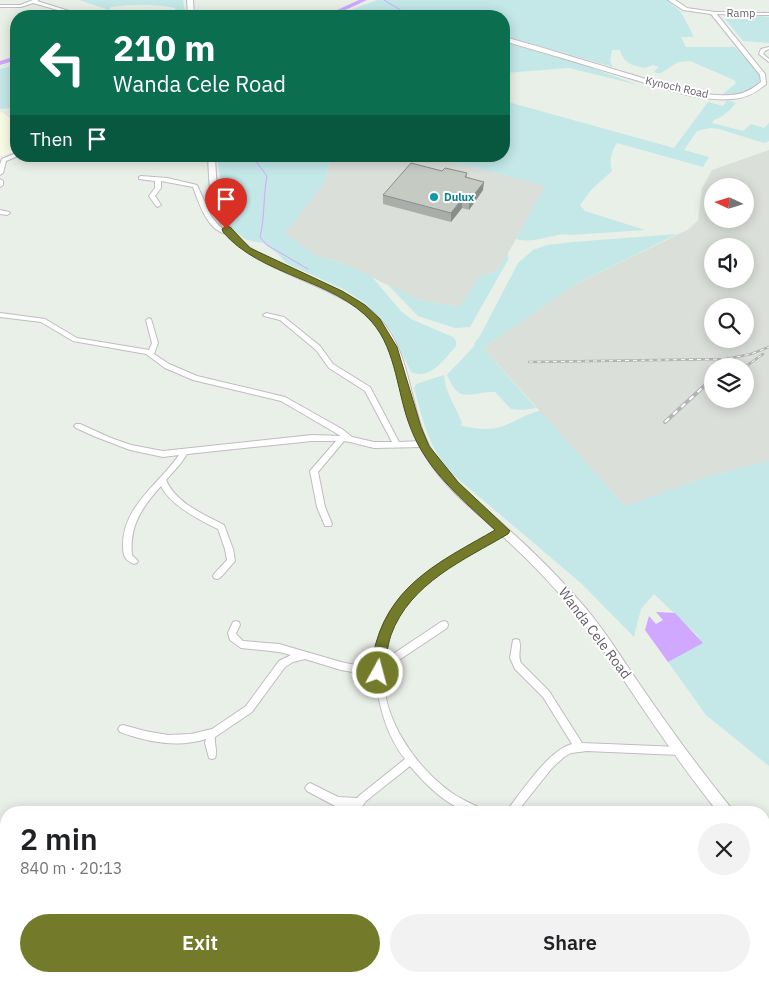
<!DOCTYPE html>
<meta charset="utf-8">
<style>
:root{--surface:#fff;--page:#f2f2f2;--text:#202124;--muted:#757577;--accent:#737b2b}
body{margin:0;font-family:"IBM Plex Sans",sans-serif;background:var(--page);color:var(--text);height:100vh;display:flex;flex-direction:column;font-size:19px;white-space:nowrap}
*{box-sizing:border-box;margin:0}
p{font-size:16px;color:var(--muted)}
.icon{flex:none;width:28px;height:28px;fill:none;stroke:currentColor;stroke-width:2;stroke-linecap:round;stroke-linejoin:round}
.map{position:relative;flex:1;overflow:hidden}
.side{position:absolute;left:0px;top:806px;width:770px;height:176px;display:flex;flex-direction:column;background:var(--surface);border-radius:20px 20px 0 0;box-shadow:0 2px 12px #0003}
.side>*{flex:none}
.top-card{position:absolute;left:10px;top:10px;width:500px;height:152px;border-radius:20px;box-shadow:0 2px 12px #0003;background:#0b6e4f;color:#fff;overflow:hidden}
.needle{width:32px;rotate:274deg}
.fabs{position:absolute;left:704px;top:178px;display:grid;gap:10px}
.fabs a{display:grid;place-items:center;width:50px;height:50px;border-radius:50%;background:var(--surface);box-shadow:0 2px 12px #0003;font-size:25px}
.pin{position:absolute;display:grid;place-items:center;width:42px;height:42px;color:#fff;margin:-51px -21px;border-radius:50% 50% 50% 0;rotate:-45deg;box-shadow:0 0 5px #0007}
.pin .icon{rotate:45deg}
.me{position:absolute;width:55px;margin:-28px;rotate:7deg;stroke-linejoin:round;filter:drop-shadow(0 0 4px #0008)}
.turn{display:flex;align-items:center;gap:18px;height:105px;padding:0 20px;font-size:22px}
.turn .icon{width:65px;height:65px;stroke-width:2.5}
.turn b{display:block;font-size:35px;line-height:42px}
.then{display:flex;align-items:center;height:48px;padding:0 20px;background:#0003;gap:10px;font-size:19px}
.round{display:grid;place-items:center;flex:none;width:52px;height:52px;border-radius:26px;background:var(--page)}
.summary{display:flex;align-items:center;justify-content:space-between;height:85px;padding:0 20px}
h1{font-size:30px;font-weight:600;line-height:38px}
.cta{display:flex;gap:10px;margin-top:auto;padding:10px 20px}
.cta a{flex:1;height:58px;border-radius:30px;background:var(--accent);color:#fff;font-size:20px;font-weight:600;line-height:58px;text-align:center}
.cta a+a{background:var(--page);color:var(--text)}
.map>svg:first-child{display:block}
.industrial{fill:#dadfd9;fill-rule:evenodd}
.medical{fill:#f9fce5}
.green{fill:#c4e7e8}
.water{fill:#d0a8ff}
.lines{fill:none;stroke-linecap:round;stroke-linejoin:round}
.stream{stroke:#d0a8ff;stroke-width:1}
.river{fill:#d0a8ff;fill-rule:evenodd}
.minor-casing{stroke:#c0bbc2;stroke-width:2}
.tertiary-casing{stroke:#c0bbc2;stroke-width:2}
.minor{fill:#fff;fill-rule:evenodd}
.tertiary{fill:#fff;fill-rule:evenodd}
.rail-far1-casing{stroke:#b4b3b5;stroke-width:2.5}
.rail-casing{stroke:#b4b3b5;stroke-width:4}
.rail-far1{stroke:#fff;stroke-width:1;stroke-dasharray:4;stroke-linecap:butt}
.rail{stroke:#fff;stroke-width:2;stroke-dasharray:5.5;stroke-linecap:butt}
.wall{fill:#a9afa8}
.shaded-wall{fill:#8a8e88}
.building{fill:#c5cbc3;stroke:#8a8e88}
.route{fill:#737b2b;stroke:#4b501c}
.culture-dot{fill:#0f9aa8;stroke:#fff;stroke-width:2}
.labels{text-anchor:middle;stroke-width:4;stroke-linejoin:round;paint-order:stroke}
.far-street-label{font-size:11px;fill:#635e67;stroke:#fff}
.far-culture-label{font-size:11px;font-weight:bold;fill:#0d838f;stroke:#fff;text-anchor:start}
.street-label{font-size:14px;fill:#635e67;stroke:#fff}
</style>
<div class="map">
<svg width="769" height="982" viewBox="0 0 769 982">
<rect width="100%" height="100%" fill="#e9f0e7"/>
<!-- industrial -->
<path class="industrial" d="M769 150V461L703 478 625 506 483 348 576 284 689 229 698 220 702 188 712 170ZM712 186H745V219H712ZM712 246H745V279H712ZM712 306H745V339H712ZM712 366H745V399H712Z
M333 156H430L546 186 508 253 495 272 480 276 459 307 419 300 340 262 316 256 285 233 325 182 330 159Z"/>
<!-- medical -->
<path class="medical" d="M2 112 16 123V152L0 156V113Z"/>
<!-- green -->
<path class="green" d="M79 0H183L186 16H176L175 8C153 4 134 4 111 7L109 10Z
M377 0H667L681 12 694 37H681L686 47H735L760 75C763 93 735 95 722 95L736 83 734 80 690 61 678 62 661 73H656L654 71 659 67 653 65 645 68C632 65 624 64 620 50H612L610 62 613 67 504 36V16H336Z
M749 15 769 17V43L743 41 725 19Z
M504 42 584 65 638 85 569 68 504 73Z
M16 65V110L13 108 0 109V69Z
M727 100 736 103C730 110 723 117 714 120L712 123 743 131 751 124 764 128 769 123V141L764 143 719 129 710 128 697 131 684 150 709 157 703 167 617 143C611 151 609 162 612 171L591 190 580 205 585 211 645 230 570 235C552 232 535 245 516 239L545 186 430 156H504V101L674 148 708 102 723 106Z
M217 156H333L330 159 325 182 285 233 316 256 340 262 372 277 401 311 411 319 453 337 456 341V346C445 358 431 381 411 372L392 332 382 319 365 303 343 289 286 263 278 254 263 243 247 240 231 229 225 213Z
M677 234 576 284 483 348 536 408 524 410 511 409 495 392C470 391 460 406 447 375L475 345 474 344 480 336 518 263 533 250 547 245 573 242Z
M508 253V260L470 327 455 328 418 316 387 284 419 300 459 307 480 276 495 272Z
M444 375C445 392 456 407 462 423L461 426C474 428 487 431 500 427 514 423 525 414 540 411L625 506 703 478 769 461V766L706 715 668 662 702 643 697 635 654 594 641 609 634 637 582 584 451 473C427 443 424 424 414 388L416 384Z"/>
<!-- water -->
<path class="water" d="M656 612 675 613 703 643 668 662 645 630 649 616 656 624 663 620Z"/>
<g class="lines">
<!-- stream -->
<path class="stream" d="M384 0 410 16
M425 16H461
M255 156 257 163 267 176C263 197 265 216 260 237L267 245 308 269"/>
<!-- river -->
<path class="river" d="M359 0H367L332 16H324Z
M16 56V60L0 65V61Z"/>
<!-- minor casing -->
<g class="minor-casing">
<path id="minor" d="M33 0H39L37 1 85 16H79L33 3 21 7H0V5H20Z
M713 12 769 13V15L711 14V12Z
M769 47V49L765 51 763 54 769 59V62L759 54 761 49Z
M16 153V156H18L6 161 3 173 0 175V164L2 159Z
M141 176 167 178 197 185 211 216 220 227 231 233 230 234C208 234 199 203 193 187L161 181V188L155 196 161 205 158 207 156 206 149 196 155 188V181L139 179V177Z
M0 179 3 181V185L0 187Z
M0 210 9 212 10 213 7 215 0 214Z
M0 313 45 319 77 338 149 350 152 343 146 320 149 318 151 319 158 343 154 354 169 364 197 376 285 397 342 429 352 437 374 442H392L365 391 329 368 316 350 280 320 264 316 263 315 266 313 284 317 320 346 333 364 370 387 399 442 422 441 426 444 422 447 374 448 350 442 344 441 318 472 325 507 332 524 331 526H325L317 507 310 471 336 441H312L187 454 181 463 166 480C176 503 203 514 224 525L233 549 235 561 220 578 217 579 214 578 213 576 214 574 227 560 225 549 218 529C199 520 170 505 161 486 142 507 129 526 132 555L138 561 137 563 134 564C125 560 123 556 123 546 122 507 159 484 179 455L163 457 130 450 96 437 76 428 74 426 76 424H80L111 438 131 445 163 451 312 435 341 436 281 401 193 380 165 368 146 354 73 341 41 322 0 317Z
M504 528 507 529 508 531 507 533C455 562 389 592 384 660L441 622 444 621 447 622 448 625 447 628 384 670C380 716 415 767 452 793 461 799 472 804 482 809L484 812C479 812 473 813 468 812 445 804 425 784 410 766L366 801 358 812H347L350 807H337L307 791 305 788 307 785 310 783 338 797 357 798 360 795 405 759C386 735 379 705 375 676L341 670 305 659 293 662 285 667 252 712 215 737C214 744 218 752 215 758L212 759 209 758 205 743 206 739C178 748 147 742 120 732L118 729 120 726 123 725 145 731 168 735 191 734 212 729 246 706 279 661 291 655 279 652 241 648 230 640 228 633 233 622 236 621 239 622 240 625 236 633 237 635 243 641 279 644 341 662 375 669C376 663 375 656 377 649 385 601 426 570 466 548 479 541 491 533 504 528Z
M516 639 519 640C522 649 517 654 521 663L549 691 582 743 679 747 682 748 684 751 682 754 679 755 587 751 571 753 564 757 552 768 517 812H506L508 809C523 790 549 750 572 744L543 697 515 669 510 658 513 640Z
M764 930 769 933V946L764 943Z
M406 976H416V982H406Z"/>
</g>
<!-- tertiary casing -->
<g class="tertiary-casing">
<path id="tertiary" d="M187 0H193L194 16H188Z
M668 0H675L687 8 715 12 765 74 766 84C756 93 746 98 732 99 699 102 663 88 632 79 589 66 546 53 504 41V37C548 49 592 63 636 76 666 85 698 97 730 95 742 95 751 90 761 82L760 75 711 14 683 10Z
M208 156H215C216 174 216 195 223 212 246 274 338 273 380 319 414 356 408 413 434 454 453 483 482 505 507 528 534 552 560 578 583 605 603 628 619 654 636 679 666 723 697 766 731 808L732 812H718C685 771 655 727 625 682 609 659 594 634 575 612 552 584 527 558 500 534 475 511 446 489 428 460 401 418 405 359 374 324 362 308 342 298 325 290 285 271 232 257 215 212 209 195 209 174 208 156Z
M764 842 769 845V861L764 858Z"/>
</g>
<!-- minor -->
<use href="#minor" class="minor"/>
<!-- tertiary -->
<use href="#tertiary" class="tertiary"/>
<!-- rail-far1 casing -->
<g class="rail-far1-casing">
<path id="rail-far1" d="M529 362 726 359 751 354 769 347
M745 367 763 354"/>
</g>
<!-- rail casing -->
<g class="rail-casing">
<path id="rail" d="M665 422 712 379"/>
</g>
<!-- rail-far1 -->
<use href="#rail-far1" class="rail-far1"/>
<!-- rail -->
<use href="#rail" class="rail"/>
</g>
<!-- wall -->
<path class="wall" d="M442 171 467 173V177L483 190 469 210 462 208 451 222 383 204V195Z"/>
<!-- shaded-wall -->
<path class="shaded-wall" d="M484 182 483 190 469 210V201Z
M462 199V208L451 222V213Z"/>
<!-- building -->
<path class="building" d="M411 163 442 171 445 168 467 173 465 177 484 182 469 201 462 199 451 213 383 195Z"/>
<!-- route -->
<path class="route" d="M226 226 230 227 250 248 342 291 365 305 380 319 397 347 421 427 429 446 458 482 510 531 508 534C464 560 410 583 391 635 387 647 386 660 385 673L383 677 378 679 373 677C369 668 373 652 376 643 393 582 445 559 495 530 463 500 427 471 411 429 397 395 397 351 372 322 334 279 260 276 223 232L222 229Z"/>
<!-- markers -->
<circle class="culture-dot" cx="434" cy="197" r="5"/>
<g class="labels">
<!-- far-street labels -->
<g class="far-street-label">
<text x="741" y="17">Ramp</text>
<text transform="translate(677 87) rotate(13)" y="4">Kynoch Road</text>
</g>
<!-- far-culture labels -->
<g class="far-culture-label">
<text x="444" y="201">Dulux</text>
</g>
<!-- street labels -->
<g class="street-label">
<text transform="translate(595 633) rotate(53)" y="5">Wanda Cele Road</text>
</g>
</g>
</svg>
<div class="fabs">
<a><svg class="needle" viewBox="-14 -14 28 28"><path d="M0-13l5 13h-10z" fill="#e53935"/><path d="M0 13l5-13h-10z" fill="#757577"/></svg></a>
<a><svg class="icon" aria-label="sound" viewBox="0 0 24 24"><path d="M4 9h4l5-4v14l-5-4H4zM17 9q2 3 0 6"/></svg></a>
<a><svg class="icon" aria-label="search" viewBox="0 0 24 24"><circle cx="10" cy="10" r="6"/><path d="M15 15l6 6"/></svg></a>
<a><svg class="icon" aria-label="layers" viewBox="0 0 24 24"><path d="M12 4l9 5-9 5-9-5zM3 14l9 5 9-5"/></svg></a>
</div>
<div class="pin" style="left:226px;top:229px;background:#d93025"><svg class="icon" aria-label="arrive" viewBox="0 0 24 24"><path d="M6 21V4h12l-3 4 3 4H6"/></svg></div>
<svg class="me" style="left:378px;top:673px" viewBox="-20 -20 40 40"><circle r="17" fill="#737b2b" stroke="#fff" stroke-width="3"/><path d="M0-11L8 9 0 5-8 9z" fill="#fff"/></svg>
<div class="top-card">
<div class="turn"><svg class="icon" aria-label="left" viewBox="0 0 24 24"><path d="M17 20v-9H6M10 6l-5 5 5 5"/></svg><div><b>210 m</b>Wanda Cele Road</div></div>
<div class="then">Then<svg class="icon" aria-label="arrive" viewBox="0 0 24 24"><path d="M6 21V4h12l-3 4 3 4H6"/></svg></div>
</div>
<section class="side">
<div class="summary"><div><h1>2 min</h1><p>840 m · 20:13</p></div><a class="round"><svg class="icon" aria-label="close" viewBox="0 0 24 24"><path d="M6 6l12 12M18 6L6 18"/></svg></a></div>
<div class="cta"><a>Exit</a><a>Share</a></div>
</section>
</div>
